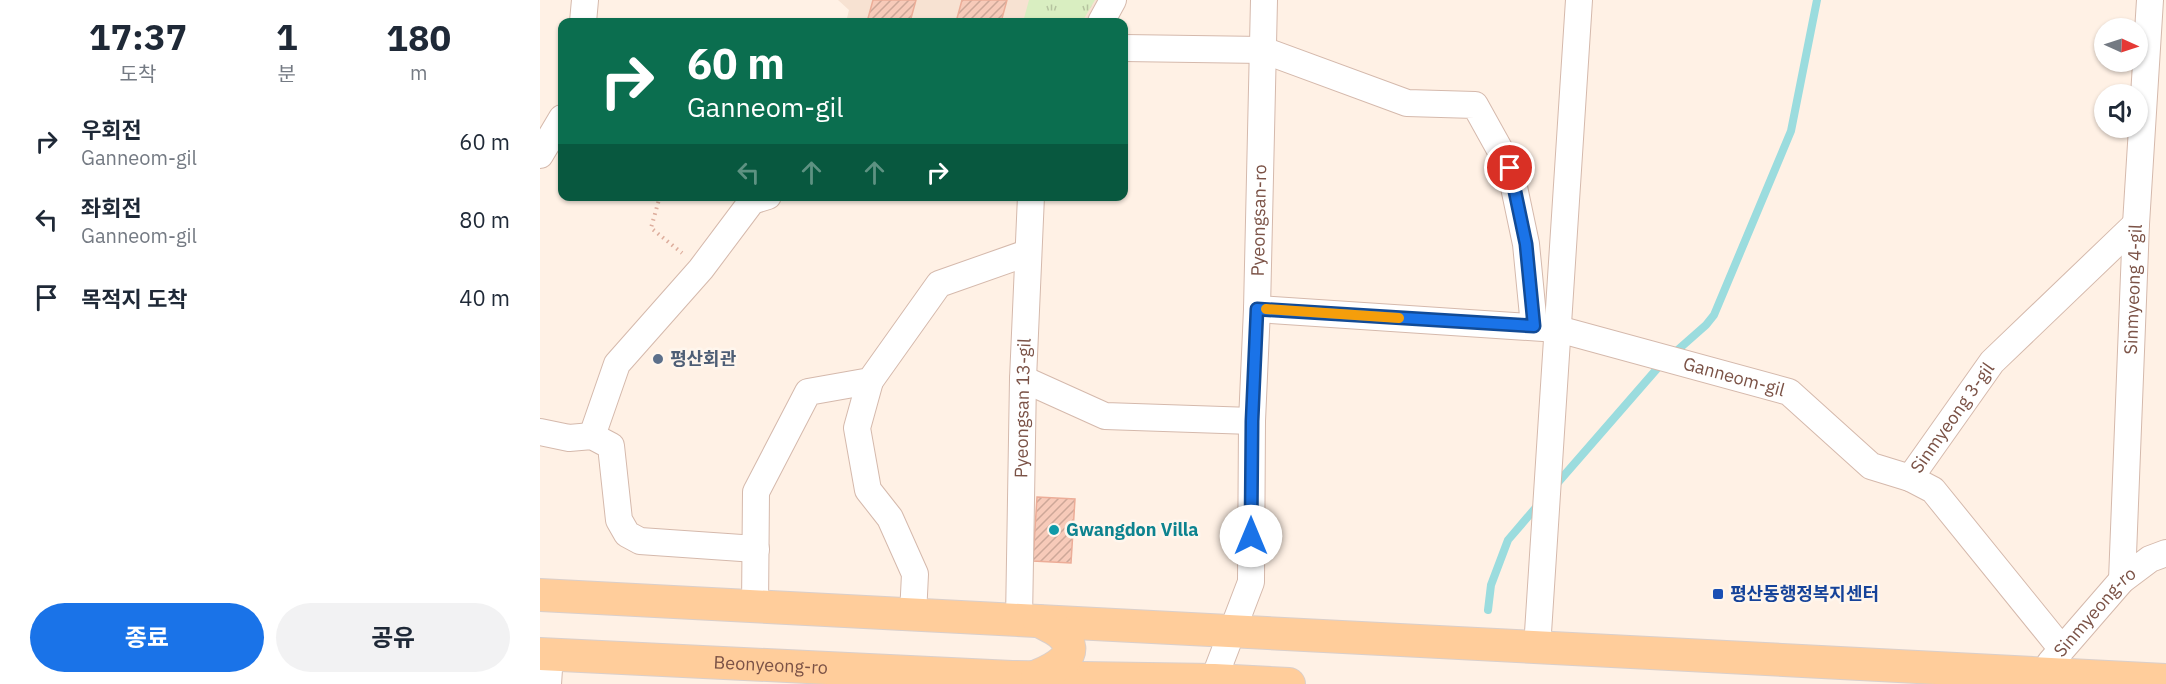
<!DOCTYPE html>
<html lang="ko">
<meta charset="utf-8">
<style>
:root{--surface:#fff;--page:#f2f2f3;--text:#1f2937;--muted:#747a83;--accent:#1a73e8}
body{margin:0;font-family:"IBM Plex Sans","Noto Sans KR",sans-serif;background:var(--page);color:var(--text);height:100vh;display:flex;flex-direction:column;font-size:22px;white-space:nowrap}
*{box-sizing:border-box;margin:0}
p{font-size:20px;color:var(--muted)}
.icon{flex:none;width:33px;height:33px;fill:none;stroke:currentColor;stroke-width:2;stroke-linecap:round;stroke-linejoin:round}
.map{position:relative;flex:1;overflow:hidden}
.side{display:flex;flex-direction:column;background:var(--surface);width:540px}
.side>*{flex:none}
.guide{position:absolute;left:18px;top:18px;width:570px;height:183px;border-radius:12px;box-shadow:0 2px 4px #0004;background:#0b6e4f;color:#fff;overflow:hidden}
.needle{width:39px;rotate:93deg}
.tools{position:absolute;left:1554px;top:18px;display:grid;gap:12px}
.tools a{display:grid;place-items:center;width:54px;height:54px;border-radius:50%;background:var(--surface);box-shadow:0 2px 4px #0004;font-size:30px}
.pin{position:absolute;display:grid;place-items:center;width:51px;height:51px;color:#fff;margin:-26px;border:3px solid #fff;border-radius:50%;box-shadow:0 2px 6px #0007}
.me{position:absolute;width:66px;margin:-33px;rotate:0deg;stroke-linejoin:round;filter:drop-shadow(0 0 4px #0008)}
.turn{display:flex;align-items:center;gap:21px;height:126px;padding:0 30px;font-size:27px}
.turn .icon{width:78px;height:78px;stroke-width:2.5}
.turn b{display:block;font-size:42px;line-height:51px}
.lanes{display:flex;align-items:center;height:57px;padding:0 30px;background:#0003;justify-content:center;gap:30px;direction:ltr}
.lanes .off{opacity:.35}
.eta{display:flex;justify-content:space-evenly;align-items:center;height:102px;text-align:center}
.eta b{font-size:36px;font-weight:700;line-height:42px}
.action{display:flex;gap:12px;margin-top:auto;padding:12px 30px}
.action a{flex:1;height:69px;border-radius:36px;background:var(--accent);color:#fff;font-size:24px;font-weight:700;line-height:69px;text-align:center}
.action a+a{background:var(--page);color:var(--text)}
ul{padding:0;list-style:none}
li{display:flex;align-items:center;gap:18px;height:78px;padding:0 30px}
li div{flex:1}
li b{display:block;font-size:22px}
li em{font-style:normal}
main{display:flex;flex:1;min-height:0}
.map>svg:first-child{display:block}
.residential{fill:#f7e2d2}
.park{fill:url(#park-tufts)}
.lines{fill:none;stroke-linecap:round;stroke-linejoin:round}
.stream{stroke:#9bdcde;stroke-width:8}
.building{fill:url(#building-hatch);stroke:#ecad98;stroke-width:1.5}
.minor-casing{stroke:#d5b9ac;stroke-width:28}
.major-casing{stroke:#dacfcb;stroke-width:34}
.path{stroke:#ddad9c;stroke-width:4;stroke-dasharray:1.5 4.5;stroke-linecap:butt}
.minor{stroke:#fff;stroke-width:26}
.major{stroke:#ffcd9b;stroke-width:32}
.route-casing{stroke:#114b97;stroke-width:15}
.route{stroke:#1a73e8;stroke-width:10}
.slow{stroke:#f59e0b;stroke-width:10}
.service-dot{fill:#5c6f8a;stroke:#fff6ed;stroke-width:2}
.culture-dot{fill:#0f9aa8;stroke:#fff6ed;stroke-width:2}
.transit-dot{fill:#1a4fb4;stroke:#fff6ed;stroke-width:2}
.labels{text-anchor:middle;stroke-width:5;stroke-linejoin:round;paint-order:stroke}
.street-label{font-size:18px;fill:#7b5246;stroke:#fff6ed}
.service-label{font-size:18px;font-weight:bold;fill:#4e5e75;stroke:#fff6ed;text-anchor:start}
.culture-label{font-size:18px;font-weight:bold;fill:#0d838f;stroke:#fff6ed;text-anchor:start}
.transit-label{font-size:18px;font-weight:bold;fill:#164399;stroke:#fff6ed;text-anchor:start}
</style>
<main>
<section class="side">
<div class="eta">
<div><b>17:37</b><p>도착</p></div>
<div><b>1</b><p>분</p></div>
<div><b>180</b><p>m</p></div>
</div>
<ul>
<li><svg class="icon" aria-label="right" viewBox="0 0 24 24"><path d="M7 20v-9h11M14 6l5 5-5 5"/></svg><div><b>우회전</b><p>Ganneom-gil</p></div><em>60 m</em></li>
<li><svg class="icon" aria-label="left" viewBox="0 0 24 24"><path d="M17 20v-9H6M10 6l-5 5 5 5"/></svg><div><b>좌회전</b><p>Ganneom-gil</p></div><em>80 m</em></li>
<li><svg class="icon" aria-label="arrive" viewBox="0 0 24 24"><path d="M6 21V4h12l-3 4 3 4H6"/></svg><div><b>목적지 도착</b></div><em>40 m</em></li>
</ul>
<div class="action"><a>종료</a><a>공유</a></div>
</section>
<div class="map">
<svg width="1626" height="684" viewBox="0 0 1626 684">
<defs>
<pattern id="park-tufts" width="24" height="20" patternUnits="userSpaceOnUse" patternTransform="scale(1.5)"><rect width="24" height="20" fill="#d9eec1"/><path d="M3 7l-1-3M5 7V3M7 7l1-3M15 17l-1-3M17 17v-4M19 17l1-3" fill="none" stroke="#b5c39f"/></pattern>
<pattern id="building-hatch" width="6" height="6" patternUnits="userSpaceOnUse" patternTransform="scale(1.5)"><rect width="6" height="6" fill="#f7cab9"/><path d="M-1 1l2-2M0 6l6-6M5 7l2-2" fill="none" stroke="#cda798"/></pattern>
</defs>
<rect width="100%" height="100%" fill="#fff1e5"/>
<!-- residential -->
<path class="residential" d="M298 0H561L548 22H306L309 10Z"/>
<!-- park -->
<path class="park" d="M489 0H555L542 22H483Z"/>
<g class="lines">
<!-- stream -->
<path class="stream" d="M1132 355 1166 325 1174 315 1251 131 1277 0
M1014 487 1122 363
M948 610 951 585 968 540 998 505"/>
</g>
<!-- building -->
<path class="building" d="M333 0H376L370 22H327Z
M422 0H467L461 22H416Z
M497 497 535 499 531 563 493 561Z"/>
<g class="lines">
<!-- minor casing -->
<g class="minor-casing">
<g id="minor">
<path d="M43 22 45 0"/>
<path d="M561 22 573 0"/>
<path d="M584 48 723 50 867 103 935 105 970 168 986 244 994 326"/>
<path d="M0 155 22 118"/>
<path id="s1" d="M717 309 1018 329 1249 392 1331 466 1370 478"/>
<path d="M483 379 565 416 712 421"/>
<path d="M330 381 317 428 328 490 350 518 375 574 373 615"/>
<path d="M0 432 29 438 52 436 71 446 79 520 87 534 100 541 216 549"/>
<path d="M52 436 77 364 161 269 212 201 228 196"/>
<path id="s2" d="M1582 580 1596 224 1610 0"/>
<path d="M215 607 216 492 268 392 330 381 399 284 487 253"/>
<path id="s3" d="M479 620 483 379 491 196"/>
<path d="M997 648 1039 0"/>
<path id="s4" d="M1521 648 1393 490 1370 478 1452 362 1596 224"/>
<path id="s5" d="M1510 663 1582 580 1610 559 1626 553"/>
<path d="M8 684 10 655"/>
<path id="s6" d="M672 684 711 582 712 421 717 309 724 0"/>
</g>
</g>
<!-- major casing -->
<g class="major-casing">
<g id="major">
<path d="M0 595 1626 680"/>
<path id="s7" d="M0 654 472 677 674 680 749 684"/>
<path d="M497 676C514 669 545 654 520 633 514 628 506 625 499 621"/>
</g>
</g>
<!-- path -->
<path class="path" d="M120 196 111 228 142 253"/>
<!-- minor -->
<use href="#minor" class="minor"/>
<!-- major -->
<use href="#major" class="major"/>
</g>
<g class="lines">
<!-- route casing -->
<g class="route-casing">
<path id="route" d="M711 536 712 421 717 309 994 326 986 244 970 168"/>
</g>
<!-- route -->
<use href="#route" class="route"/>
<!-- slow -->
<path class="slow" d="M726 309 859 318"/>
</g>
<!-- markers -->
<circle class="service-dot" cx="118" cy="359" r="6"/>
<circle class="culture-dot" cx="514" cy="530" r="6"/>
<rect class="transit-dot" x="1172" y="588" width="12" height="12" rx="3"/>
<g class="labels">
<!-- street labels -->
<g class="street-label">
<text dy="6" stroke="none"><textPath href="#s6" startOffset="471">Pyeongsan-ro</textPath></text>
<text dy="6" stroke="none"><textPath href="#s2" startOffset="291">Sinmyeong 4-gil</textPath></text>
<text dy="6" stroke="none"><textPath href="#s1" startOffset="484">Ganneom-gil</textPath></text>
<text dy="6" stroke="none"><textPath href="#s3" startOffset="212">Pyeongsan 13-gil</textPath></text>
<text dy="6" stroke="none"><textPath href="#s4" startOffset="303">Sinmyeong 3-gil</textPath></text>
<text dy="6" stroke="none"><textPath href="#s5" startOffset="68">Sinmyeong-ro</textPath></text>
<text dy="6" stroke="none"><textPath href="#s7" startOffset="231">Beonyeong-ro</textPath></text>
</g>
<!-- service labels -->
<g class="service-label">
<text x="130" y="365">평산회관</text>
</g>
<!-- culture labels -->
<g class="culture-label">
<text x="526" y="536">Gwangdon Villa</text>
</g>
<!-- transit labels -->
<g class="transit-label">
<text x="1190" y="600">평산동행정복지센터</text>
</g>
</g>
</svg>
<div class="tools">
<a><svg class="needle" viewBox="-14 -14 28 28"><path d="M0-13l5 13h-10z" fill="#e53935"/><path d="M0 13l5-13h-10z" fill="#747a83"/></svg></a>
<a><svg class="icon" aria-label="sound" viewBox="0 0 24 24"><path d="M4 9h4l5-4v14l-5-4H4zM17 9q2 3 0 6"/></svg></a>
</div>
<div class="pin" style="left:970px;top:168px;background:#d93025"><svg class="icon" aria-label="arrive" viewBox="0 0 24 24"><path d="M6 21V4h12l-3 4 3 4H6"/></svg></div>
<svg class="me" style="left:711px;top:536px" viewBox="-20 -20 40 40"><circle r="19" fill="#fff"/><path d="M0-13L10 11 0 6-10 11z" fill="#1a73e8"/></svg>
<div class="guide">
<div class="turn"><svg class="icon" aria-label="right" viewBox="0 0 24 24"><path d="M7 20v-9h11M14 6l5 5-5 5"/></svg><div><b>60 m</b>Ganneom-gil</div></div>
<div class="lanes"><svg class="icon off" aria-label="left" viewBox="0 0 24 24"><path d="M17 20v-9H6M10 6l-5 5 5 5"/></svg><svg class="icon off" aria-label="ahead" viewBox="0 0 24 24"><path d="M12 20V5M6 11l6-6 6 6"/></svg><svg class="icon off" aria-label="ahead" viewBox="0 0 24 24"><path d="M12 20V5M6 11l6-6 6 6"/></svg><svg class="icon" aria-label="right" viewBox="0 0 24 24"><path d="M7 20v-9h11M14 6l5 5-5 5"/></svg></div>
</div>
</div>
</main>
